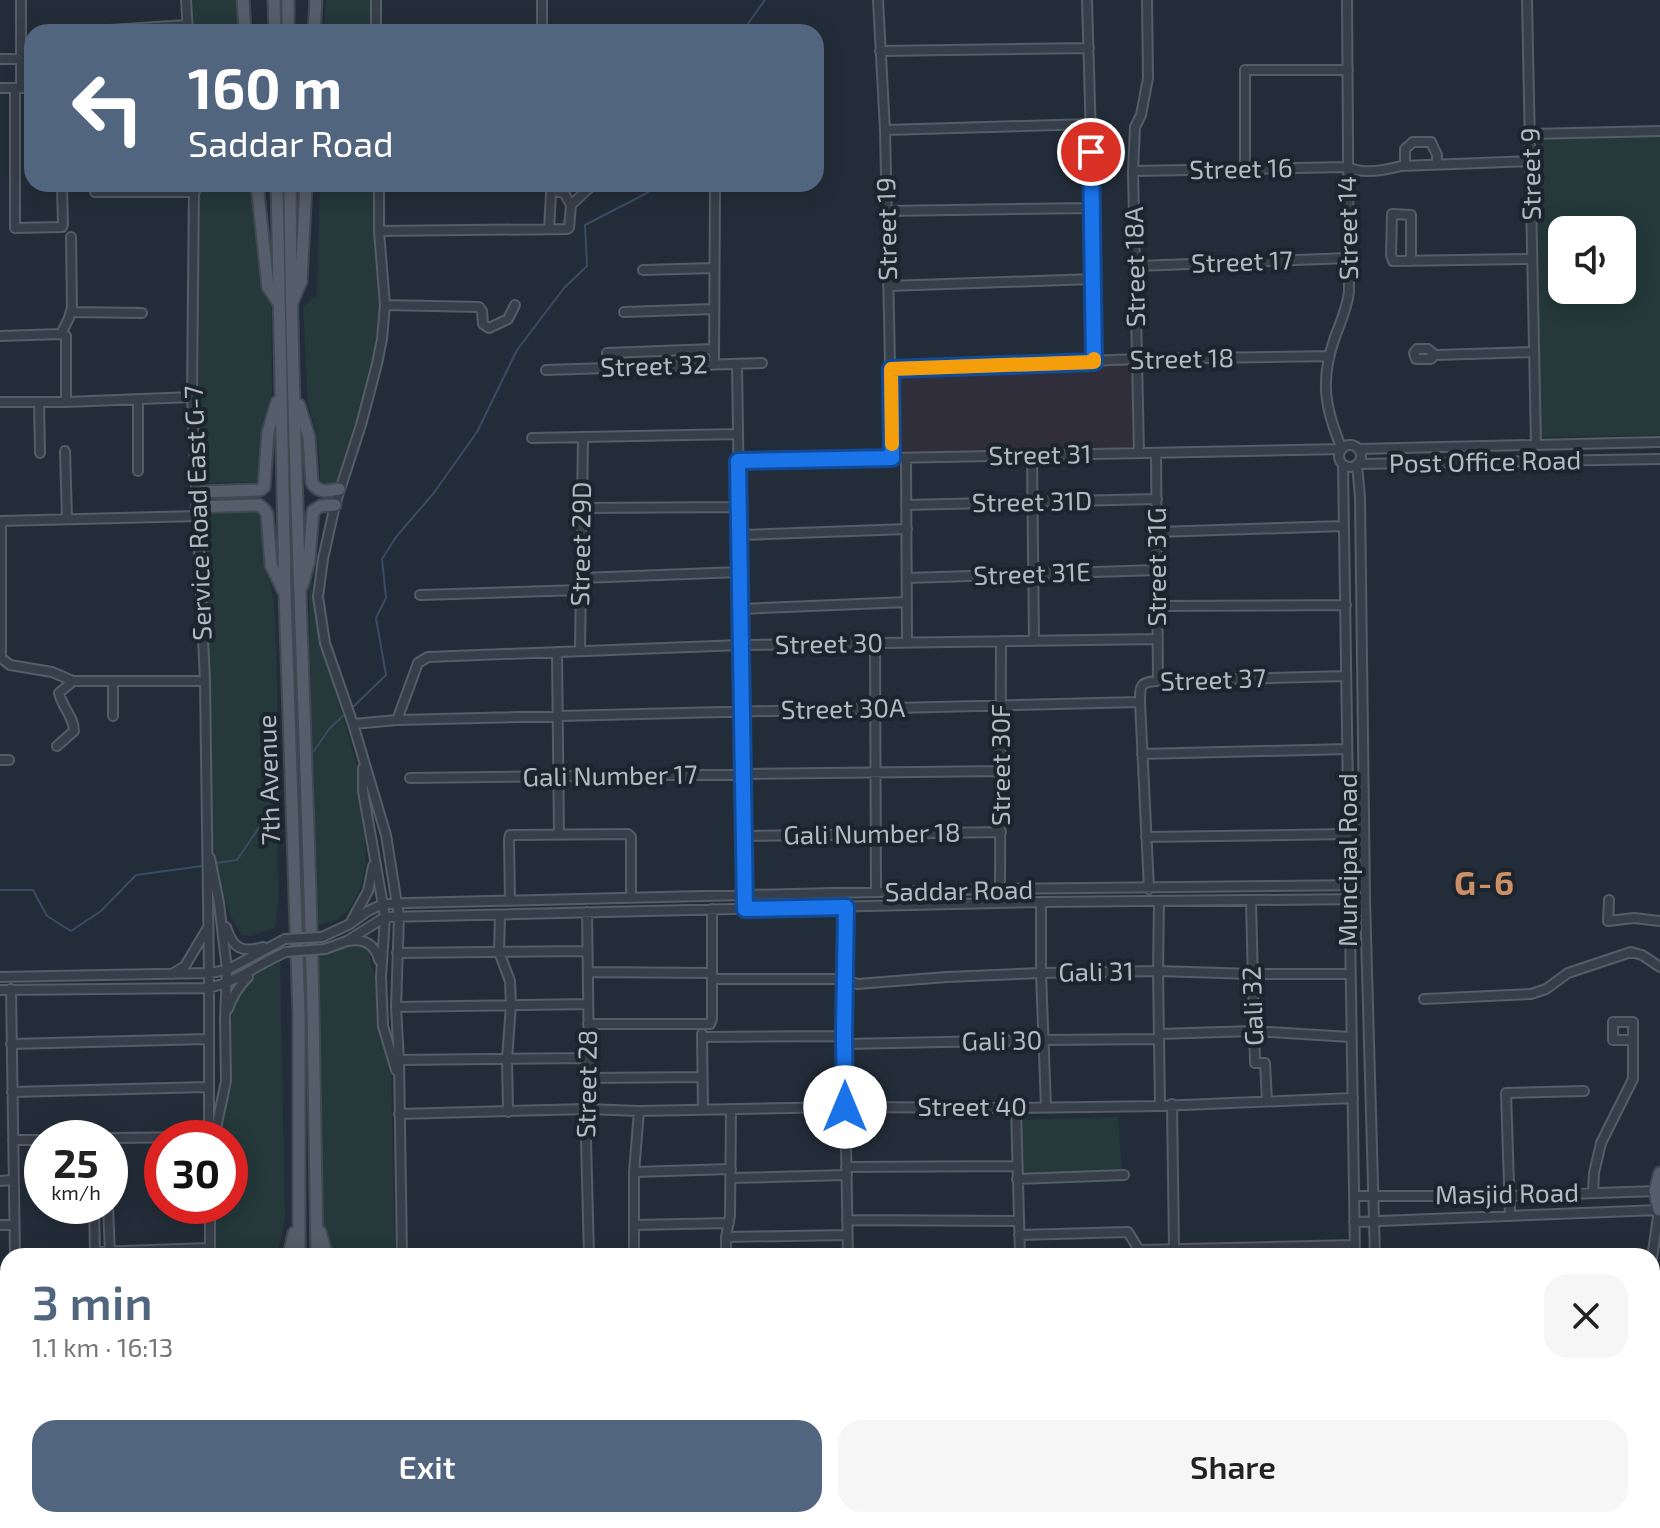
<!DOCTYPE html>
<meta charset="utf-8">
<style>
:root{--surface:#fff;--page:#f6f6f6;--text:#222;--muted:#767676;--accent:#51657f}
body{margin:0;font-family:"Exo 2",sans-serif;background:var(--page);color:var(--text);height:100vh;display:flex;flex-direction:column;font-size:30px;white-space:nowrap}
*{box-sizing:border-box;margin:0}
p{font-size:26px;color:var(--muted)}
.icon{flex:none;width:44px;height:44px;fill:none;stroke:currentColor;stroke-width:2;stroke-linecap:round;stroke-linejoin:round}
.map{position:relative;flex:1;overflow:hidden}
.sheet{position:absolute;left:0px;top:1248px;width:1660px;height:280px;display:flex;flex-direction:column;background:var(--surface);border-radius:24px 24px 0 0;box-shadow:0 4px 20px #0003}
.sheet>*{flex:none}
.guide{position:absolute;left:24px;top:24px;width:800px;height:168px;border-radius:24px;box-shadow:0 4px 20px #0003;background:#51657f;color:#fff;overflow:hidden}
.tools{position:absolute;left:1548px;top:216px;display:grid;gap:16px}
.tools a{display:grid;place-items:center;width:88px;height:88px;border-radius:16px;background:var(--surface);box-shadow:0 4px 20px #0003;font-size:40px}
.speed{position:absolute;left:24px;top:1120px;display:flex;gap:16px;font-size:40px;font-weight:700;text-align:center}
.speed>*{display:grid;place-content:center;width:104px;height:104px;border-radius:50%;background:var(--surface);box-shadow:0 4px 20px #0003;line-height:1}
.speed small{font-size:20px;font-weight:400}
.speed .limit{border:12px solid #d22;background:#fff;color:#111}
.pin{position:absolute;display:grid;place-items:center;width:68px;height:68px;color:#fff;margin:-34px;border:4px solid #fff;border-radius:50%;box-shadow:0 2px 8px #0007}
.me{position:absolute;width:88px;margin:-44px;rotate:0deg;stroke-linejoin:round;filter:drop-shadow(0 0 6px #0008)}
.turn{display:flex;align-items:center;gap:28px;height:168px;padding:0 32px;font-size:36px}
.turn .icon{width:104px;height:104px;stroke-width:2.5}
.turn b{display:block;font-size:56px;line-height:68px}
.round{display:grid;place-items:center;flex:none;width:84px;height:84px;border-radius:24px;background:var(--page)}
.overview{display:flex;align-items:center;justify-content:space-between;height:136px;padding:0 32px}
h1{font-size:48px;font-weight:600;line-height:60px;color:var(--accent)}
.cta{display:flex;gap:16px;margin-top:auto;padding:16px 32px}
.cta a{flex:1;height:92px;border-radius:24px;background:var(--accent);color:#fff;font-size:32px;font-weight:600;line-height:92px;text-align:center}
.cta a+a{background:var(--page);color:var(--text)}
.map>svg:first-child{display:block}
.medical{fill:#302e3b}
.green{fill:#25393a;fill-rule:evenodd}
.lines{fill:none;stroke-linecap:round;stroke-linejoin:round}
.stream{stroke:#394c62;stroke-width:2}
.minor-casing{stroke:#555d67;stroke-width:12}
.major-casing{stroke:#404852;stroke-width:15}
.minor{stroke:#373f4a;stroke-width:8}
.major{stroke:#555e6a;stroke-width:11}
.minor-bridge-casing{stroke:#555d67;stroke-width:12;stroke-linecap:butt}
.minor-bridge{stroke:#373f4a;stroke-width:8}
.route-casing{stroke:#114b97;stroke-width:20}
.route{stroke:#1a73e8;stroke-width:14}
.slow{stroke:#f59e0b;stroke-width:14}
.labels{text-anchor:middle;stroke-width:8;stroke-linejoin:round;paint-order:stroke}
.street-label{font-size:26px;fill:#b2bac5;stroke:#1c242e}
.district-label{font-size:34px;font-weight:bold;letter-spacing:2px;fill:#cd8f65;stroke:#1c242e}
</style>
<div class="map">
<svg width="1660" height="1528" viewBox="0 0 1660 1528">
<rect width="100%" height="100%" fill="#232d39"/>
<!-- medical -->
<path class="medical" d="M1134 362V451L896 454 894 371Z"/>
<!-- green -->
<path class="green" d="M192 0H240L244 32H193Z
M326 0H372L374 32H325Z
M1660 135V435L1540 437 1534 137ZM1562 230H1622V290H1562Z
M197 184H257L264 295 271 304 272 393 262 423 261 477 258 482 207 483 202 479 199 409Z
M320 184H379L383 324 365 406 338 482 330 487 320 480V463L316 430 308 404 303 307 317 294Z
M201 510H255L262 514C259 549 273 582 275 617 279 713 277 809 278 905L275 928 252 936 242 935 229 913 208 841Z
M312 581 316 622 357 766C356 809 378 856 356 897 352 905 345 916 336 920 330 922 323 923 317 925L311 732 309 586Z
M359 943 369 947 371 964 374 973 379 1030 391 1076 395 1256H332L321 1215 314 957Z
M280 960 285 1216 282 1234 276 1256H214L213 1206H230V1138H217L229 1076 231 1023 236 997 254 975Z
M1118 1117 1122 1172 1019 1176V1120Z
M226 1520H290V1528H226Z
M328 1520H395V1528H328Z"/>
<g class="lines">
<!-- stream -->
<path class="stream" d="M742 32 765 0
M354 706 386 675 376 618 386 598 382 559 396 537 433 494 477 432 517 350 564 288 587 266 585 225 647 193 657 184
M314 751 329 729 343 716
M216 863 237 860 271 810
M0 890H33L47 916 71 931 101 911 136 875 202 866
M1564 1528 1565 1520"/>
<!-- minor casing -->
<g class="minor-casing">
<path id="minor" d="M21 0V88
M186 0 188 32
M376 0V32
M542 0V32
M878 0 885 130 892 458
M1087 0 1093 208 1094 362
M1527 0 1536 445
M78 32 187 25
M880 51 1089 48
M0 59H22
M0 88H32
M15 88V228L62 227 63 224 62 189
M885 130 1091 124
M1530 134 1660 131
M1405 166V149L1413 142H1431L1437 155V164
M1245 169V70H1348
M1133 171 1348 167C1363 175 1386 170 1401 166L1530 161
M194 184 192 397 205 681 209 973V1138
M379 184V231L385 305 382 339 377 364 361 425 335 505 323 559 318 597 325 643 353 724 386 835 399 917 396 1007 399 1060 402 1256
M95 192H195
M886 211 1093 208
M549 229 551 193 556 191 564 193 571 205
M379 231 567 229 569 228 571 205 588 189
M1411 261V215L1392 214 1391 255 1393 261 1532 259
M1136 266 1349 258
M643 270 714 268
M888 286 1093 279
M385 305 479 307 482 311 483 324 489 328 508 319 515 305
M71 312 142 313
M624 312 714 309
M61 334 69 318 72 307 71 237
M0 336 61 334 66 336V402
M607 353 714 349
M1435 355 1428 349H1417L1414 353 1416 359H1431L1435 355 1534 352
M714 364 715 184
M737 364 745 899
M891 369 1137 359 1329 356
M546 370 762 363
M138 399V471
M0 402H66L192 397
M39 402 40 453
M532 438 738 434
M1339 456a11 11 0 1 1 22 0a11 11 0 1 1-22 0Z
M1358 449 1660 442
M65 451 67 519
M1139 453 1133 171 1135 127 1141 115 1148 78 1147 0
M1156 453 1158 681
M1032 455 1034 641
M906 458 907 642
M738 461 1342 449C1325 409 1320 381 1334 340 1340 323 1347 309 1349 292L1347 0
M1343 465 1355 1256
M906 505 1157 499
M582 508 739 507
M0 521 198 516
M1157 532 1344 526
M740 535 907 529
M581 578 740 572
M907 578 1157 570
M420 595 581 590
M1158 606 1346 605
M741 609 907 602
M875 643 876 892
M580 651 583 438
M557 652 559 834
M0 657 10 665 52 672 73 681H205
M1 657V521
M113 681V716
M397 720 418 663 428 657 741 645 1158 639
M353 724 397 720 1140 702
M57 746 74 731C74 717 62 707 59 693L73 681
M1142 754 1347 749
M0 760H9
M363 768V791L385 917 381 977 383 1026 396 1070
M410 778 1002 771
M744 836 1001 832
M1146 837 1349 834
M210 858 219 903 227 970 225 1020 226 1081 214 1138
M1000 889 1001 641
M1149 889 1140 702C1140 685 1140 682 1158 681L1346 676
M1609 900 1608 921 1634 918 1660 921
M510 901 509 839 510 835H513L628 834 631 837V897
M1159 901 1158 971 1160 1106
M1251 901 1255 1063H1265L1267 1101
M1041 902V973L1046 1107
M846 907 844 1036 848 1256
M587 912 589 1058 586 1141 589 1256
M500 915 499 952 510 981 511 1005 507 1059 508 1112
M352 920 368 891 373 866
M226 927C233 949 242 953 263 947
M322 937 350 924 368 911 383 904 408 903 1000 889 1365 885
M348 941C364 938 375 944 379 960
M325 949 347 941 385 917 1041 902 1365 899
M397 953 587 951
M588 972 712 973
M172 974 185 966 207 929
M0 977 209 973 227 970 285 939
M712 979H845L857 984 947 977 1041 973 1158 971 1252 974H1349
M11 989 15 1256
M0 990 208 988C238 982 259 963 286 952
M1424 999 1531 994 1546 989 1568 973 1631 952 1642 955 1660 967
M396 1007 588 1004
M228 1009C232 996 238 987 248 977
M588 1024H710L712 1019V909
M702 1034 703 1109
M1159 1034 1253 1031 1350 1037
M702 1037 844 1036
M11 1044 208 1039
M845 1044 1043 1040 1159 1039
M399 1060 589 1058
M589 1078 702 1077
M12 1092 208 1087
M1172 1104 1174 1248
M1016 1108 1020 1256
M399 1114 587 1109 639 1111 845 1107 1016 1108 1160 1106 1353 1098
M110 1138 208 1137
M13 1140H42
M846 1167 1016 1166
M634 1172 731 1169
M731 1178 847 1175
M1017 1179 1124 1175
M0 1181 13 1180
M1593 1193 1594 1173 1601 1143 1633 1079V1022H1613V1040H1633
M1354 1196H1509L1657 1191
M94 1206 95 1253
M108 1206 110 1255
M1510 1215 1506 1093 1584 1091
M847 1220 1019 1221
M1354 1222 1659 1210 1652 1258
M0 1225H14
M634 1225 729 1223
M1019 1235 1128 1232 1139 1250
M726 1237 847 1235
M1139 1250 1354 1245
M95 1252 209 1248
M210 1256V1206
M634 1256V1172L639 1111
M726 1256V1237L730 1216 731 1109
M1375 1256 1365 899 1360 498 1357 464 1660 459
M0 1272H8
M0 1318H8
M0 1366 8 1365
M1652 1373H1660
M1652 1490H1660
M0 1492 8 1491
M23 1520V1528
M217 1520V1528
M409 1520V1528
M520 1520V1528
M616 1520V1528
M699 1520V1528
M847 1520V1528
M1359 1520V1528
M1379 1520V1528
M145 1528V1520
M457 1528V1520
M1603 1528 1604 1520"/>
</g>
<!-- major casing -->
<g class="major-casing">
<path id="major" d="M243 0 245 32
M274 0 275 32
M288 0V32
M314 32 316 0
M257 184 268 287 278 302
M277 184 285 594 299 1016V1256
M290 184C292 459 307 733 313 1008 315 1090 315 1173 317 1256
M293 300 301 281 306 184
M299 405 309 437 312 483C320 494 328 491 339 489
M197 492 260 490 264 487 268 432 277 402
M197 507 259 505 264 509 267 514 271 565 283 590
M302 586 309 561 313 511 321 506 335 505
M1659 1210 1655 1191 1660 1173
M320 1232 327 1256
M289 1256 294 1233
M302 1520V1528
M320 1520V1528"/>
</g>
<!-- minor -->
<use href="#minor" class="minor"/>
<!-- major -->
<use href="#major" class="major"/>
<!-- minor-bridge casing -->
<g class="minor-bridge-casing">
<path id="minor-bridge" d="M285 939 322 937
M286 952 325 949"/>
</g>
<!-- minor-bridge -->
<use href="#minor-bridge" class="minor-bridge"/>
</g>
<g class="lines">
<!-- route casing -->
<g class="route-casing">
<path id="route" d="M845 1107 844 1036 846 907 745 909 738 461 892 458 891 369 1094 362 1091 152"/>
</g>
<!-- route -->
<use href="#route" class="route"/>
<!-- slow -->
<path class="slow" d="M892 444 891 369 1094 362V359"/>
</g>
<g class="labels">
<!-- street labels -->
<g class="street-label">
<text transform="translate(1241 169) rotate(-1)" y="9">Street 16</text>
<text transform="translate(1531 174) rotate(-91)" y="9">Street 9</text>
<text transform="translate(1348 228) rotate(-91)" y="9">Street 14</text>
<text transform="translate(887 229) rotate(-91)" y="9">Street 19</text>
<text transform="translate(1242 262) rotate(-2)" y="9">Street 17</text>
<text transform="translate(1135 267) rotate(-91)" y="9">Street 18A</text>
<text transform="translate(1182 359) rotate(-1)" y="9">Street 18</text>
<text transform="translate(654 366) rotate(-2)" y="9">Street 32</text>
<text transform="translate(1040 455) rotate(-1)" y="9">Street 31</text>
<text transform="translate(1485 462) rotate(-1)" y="9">Post Office Road</text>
<text transform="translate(1032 502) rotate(-1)" y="9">Street 31D</text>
<text transform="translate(198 513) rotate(-92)" y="9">Service Road East G-7</text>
<text transform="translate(581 544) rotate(-89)" y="9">Street 29D</text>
<text transform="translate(1157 567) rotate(-90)" y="9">Street 31G</text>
<text transform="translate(1032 574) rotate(-2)" y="9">Street 31E</text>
<text transform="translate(829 644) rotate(-1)" y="9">Street 30</text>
<text transform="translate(1213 680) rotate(-2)" y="9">Street 37</text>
<text transform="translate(843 709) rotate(-1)" y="9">Street 30A</text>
<text transform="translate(1001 765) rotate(-90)" y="9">Street 30F</text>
<text transform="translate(610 776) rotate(-1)" y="9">Gali Number 17</text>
<text transform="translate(269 780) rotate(-92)" y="9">7th Avenue</text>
<text transform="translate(872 834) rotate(-1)" y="9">Gali Number 18</text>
<text transform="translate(1348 860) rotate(-90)" y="9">Muncipal Road</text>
<text transform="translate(959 891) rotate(-1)" y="9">Saddar Road</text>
<text transform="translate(1096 972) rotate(-1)" y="9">Gali 31</text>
<text transform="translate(1253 1006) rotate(-92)" y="9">Gali 32</text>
<text transform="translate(1002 1041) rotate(-1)" y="9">Gali 30</text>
<text transform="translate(587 1084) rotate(-89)" y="9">Street 28</text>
<text x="972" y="1116">Street 40</text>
<text transform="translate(1507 1194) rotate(-1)" y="9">Masjid Road</text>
</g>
<!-- district labels -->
<g class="district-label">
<text x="1485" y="895">G-6</text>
</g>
</g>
</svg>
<div class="tools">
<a><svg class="icon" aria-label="sound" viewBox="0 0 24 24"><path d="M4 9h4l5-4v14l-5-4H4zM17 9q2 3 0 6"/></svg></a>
</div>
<div class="speed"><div>25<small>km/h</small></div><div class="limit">30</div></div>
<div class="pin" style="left:1091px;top:152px;background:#d93025"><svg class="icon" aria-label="arrive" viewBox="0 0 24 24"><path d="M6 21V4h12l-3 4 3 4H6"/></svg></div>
<svg class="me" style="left:845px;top:1107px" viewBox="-20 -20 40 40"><circle r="19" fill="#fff"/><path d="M0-13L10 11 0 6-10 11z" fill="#1a73e8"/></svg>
<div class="guide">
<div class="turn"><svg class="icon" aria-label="left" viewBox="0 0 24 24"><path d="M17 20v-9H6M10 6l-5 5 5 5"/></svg><div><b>160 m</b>Saddar Road</div></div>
</div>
<section class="sheet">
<div class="overview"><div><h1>3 min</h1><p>1.1 km · 16:13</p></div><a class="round"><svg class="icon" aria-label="close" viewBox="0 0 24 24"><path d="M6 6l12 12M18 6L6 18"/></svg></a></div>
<div class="cta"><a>Exit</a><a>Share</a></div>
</section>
</div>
